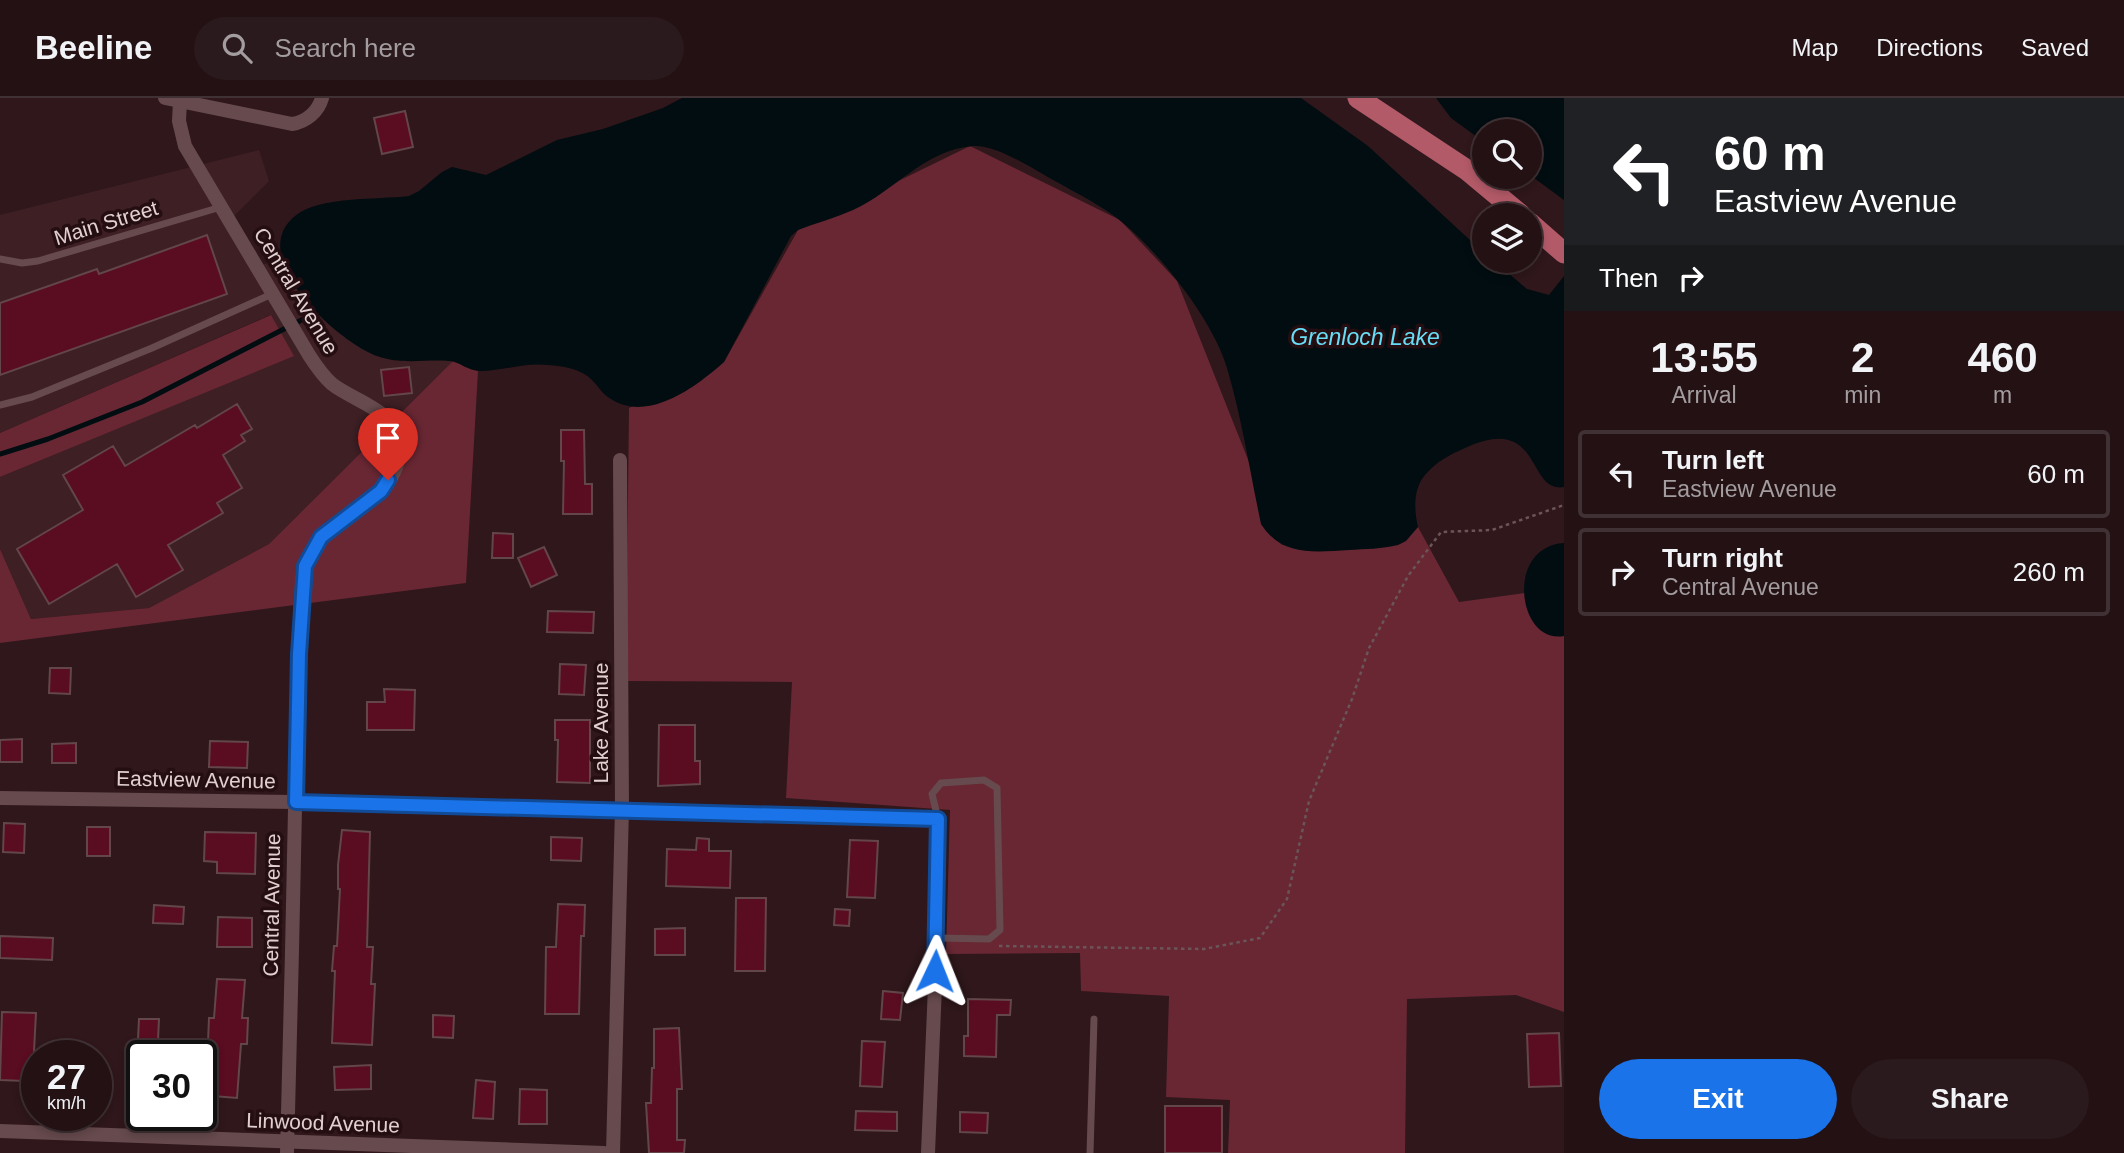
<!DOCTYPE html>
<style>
:root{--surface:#231114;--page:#2b1a1d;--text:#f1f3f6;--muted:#a39da0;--line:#403134;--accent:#1a73e8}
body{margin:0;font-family:Arial,sans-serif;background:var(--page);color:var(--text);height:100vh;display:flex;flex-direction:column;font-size:26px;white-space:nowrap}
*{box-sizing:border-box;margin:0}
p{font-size:23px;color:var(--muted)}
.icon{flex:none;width:38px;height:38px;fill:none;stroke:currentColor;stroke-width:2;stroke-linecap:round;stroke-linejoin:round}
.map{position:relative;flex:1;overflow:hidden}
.drawer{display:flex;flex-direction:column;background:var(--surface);width:560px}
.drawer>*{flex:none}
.hud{background:#202124;color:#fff;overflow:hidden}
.controls{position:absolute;left:1472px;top:21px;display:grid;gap:14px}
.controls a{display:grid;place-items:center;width:70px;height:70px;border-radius:50%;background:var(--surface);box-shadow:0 4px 10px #0003,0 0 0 2px var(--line);font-size:35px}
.speed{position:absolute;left:21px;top:942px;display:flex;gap:14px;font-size:35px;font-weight:700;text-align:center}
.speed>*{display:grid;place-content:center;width:91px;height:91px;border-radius:50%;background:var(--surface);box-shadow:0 4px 10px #0003,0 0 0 2px var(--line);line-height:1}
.speed small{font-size:18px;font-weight:400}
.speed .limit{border:4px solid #111;border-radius:10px;background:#fff;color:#111}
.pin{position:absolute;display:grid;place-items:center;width:60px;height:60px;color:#fff;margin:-72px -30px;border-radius:50% 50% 50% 0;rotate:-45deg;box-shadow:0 0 7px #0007}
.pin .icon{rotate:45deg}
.me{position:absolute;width:77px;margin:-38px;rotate:2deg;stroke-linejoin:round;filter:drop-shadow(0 0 5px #0008)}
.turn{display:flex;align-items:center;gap:24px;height:147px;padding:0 35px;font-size:32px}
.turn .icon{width:91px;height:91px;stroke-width:2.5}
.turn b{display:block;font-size:49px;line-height:60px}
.then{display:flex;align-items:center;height:66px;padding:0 35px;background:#0003;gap:14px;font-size:26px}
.eta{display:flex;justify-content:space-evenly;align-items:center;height:119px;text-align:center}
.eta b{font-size:42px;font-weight:600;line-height:49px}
.cta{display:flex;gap:14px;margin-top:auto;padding:14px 35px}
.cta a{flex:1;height:80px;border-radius:42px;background:var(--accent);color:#fff;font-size:28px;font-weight:600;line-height:80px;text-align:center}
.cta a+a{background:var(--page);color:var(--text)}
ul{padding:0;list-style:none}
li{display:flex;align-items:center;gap:21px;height:88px;margin:0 14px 10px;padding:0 21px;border:4px solid var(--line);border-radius:7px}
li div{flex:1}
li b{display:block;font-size:26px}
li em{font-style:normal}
header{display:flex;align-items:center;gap:42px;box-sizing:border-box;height:98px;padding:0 35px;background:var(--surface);border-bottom:2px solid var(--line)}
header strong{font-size:33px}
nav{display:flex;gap:38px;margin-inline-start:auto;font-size:24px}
.search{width:490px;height:63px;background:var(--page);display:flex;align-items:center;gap:18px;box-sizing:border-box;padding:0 24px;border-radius:38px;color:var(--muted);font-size:26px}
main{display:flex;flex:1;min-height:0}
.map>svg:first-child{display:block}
.built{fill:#3d1f24}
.green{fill:#682733}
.water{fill:#010d10}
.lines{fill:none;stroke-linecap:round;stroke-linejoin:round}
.stream{stroke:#010d10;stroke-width:5}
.building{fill:#5a0c21;stroke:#624649;stroke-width:2}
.path{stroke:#6b5558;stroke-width:2.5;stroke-dasharray:3.5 3.5;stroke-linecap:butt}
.service{stroke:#664a4d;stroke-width:7}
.minor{stroke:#664a4d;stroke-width:14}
.primary{stroke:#b35a68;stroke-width:21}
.route-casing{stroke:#114b97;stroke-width:18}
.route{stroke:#1a73e8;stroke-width:12}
.labels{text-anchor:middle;stroke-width:7;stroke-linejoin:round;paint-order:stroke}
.street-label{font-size:21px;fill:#e1cfd1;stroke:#250e12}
.water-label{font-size:23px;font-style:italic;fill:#68def6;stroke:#250e12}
</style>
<header>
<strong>Beeline</strong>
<div class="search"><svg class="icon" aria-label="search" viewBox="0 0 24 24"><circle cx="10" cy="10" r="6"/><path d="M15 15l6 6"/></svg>Search here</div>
<nav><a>Map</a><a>Directions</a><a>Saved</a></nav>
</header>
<main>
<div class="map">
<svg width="1564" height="1055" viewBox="0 0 1564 1055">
<rect width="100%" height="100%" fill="#2f171b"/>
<!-- built -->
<path class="built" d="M259 52 269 83 228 124 256 168 283 162 374 257 453 263 269 446 149 510 31 521 0 451V379L293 257 270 217 0 335V117Z"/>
<!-- green -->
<path class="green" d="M970 48 1120 122 1177 183 1282 447 1418 429 1459 504 1525 495 1564 453V914L1516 897 1407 901 1405 1055H1228L1230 1002 1166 999 1169 898 1081 893 1080 855 946 856 950 712 786 700 792 584 626 583 629 310 724 264 798 132Z
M271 217 294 258 0 379V335Z
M453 263 478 273 466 485 0 545V451L31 521 149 510 269 446Z"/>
<!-- water -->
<path class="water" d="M682 0H1301L1368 48 1484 155V163H1494L1527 191 1549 197 1564 178V389C1526 396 1543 314 1465 350 1449 357 1436 364 1425 377 1413 391 1414 412 1418 429L1406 443 1398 447C1382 451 1365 451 1349 452 1315 454 1282 459 1261 426 1250 374 1242 321 1227 270 1214 224 1160 155 1123 125 1103 108 1078 96 1055 83 1034 72 997 46 973 48 924 52 895 93 853 112 835 120 816 125 798 132L791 138 724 264C696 289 648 325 611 301 603 297 599 289 592 282 582 271 563 268 548 267 525 264 503 273 480 273 468 273 460 264 450 263 424 261 402 267 377 258 338 244 244 159 295 118 319 98 377 102 409 98L419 93 442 74 452 69 486 77 557 42 603 31 663 10Z
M1436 0H1564V102L1530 77V33H1484V44L1451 20Z
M1564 445V538C1518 547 1504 449 1564 445Z"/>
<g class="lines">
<!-- stream -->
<path class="stream" d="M0 356 48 341 142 304 321 212"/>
</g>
<!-- building -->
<path class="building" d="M405 13 413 49 382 56 374 20Z
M207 137 227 196 0 277V205L97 171 99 176Z
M409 269 412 295 384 298 381 272Z
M237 306 252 331 241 337 245 343 223 357 242 390 217 405 223 415 168 447 183 472 136 499 117 466 49 506 17 451 83 412 63 377 113 348 125 368 195 327 197 330Z
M561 332H584L585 386H592V416H563L564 363H561Z
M493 435 513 436V460H492Z
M544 449 557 477 531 489 518 460Z
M548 513 594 514 593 535 547 534Z
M560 566 586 567 584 597 559 596Z
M50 570H71L70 596 49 595Z
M384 591 415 592 414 632H367V604H385Z
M555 622H590V685L557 684 558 642H555Z
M659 627H695V663H700V686L658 688Z
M22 641V664H0V642Z
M210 643 248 644 247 670 209 669Z
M76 645V665H52V646Z
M4 725 25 726 24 755 3 754Z
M87 729H110V758H87Z
M342 732 370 734 367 849H373L371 886H375L372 947 332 945 335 873H332L334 848H337L340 791H338V767Z
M205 734 256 735 255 776 217 775V764L204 763Z
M551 739 582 740 581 763 551 762Z
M697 740 709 741V753H731L730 790 666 788 667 751 696 752Z
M850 742 878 743 875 800 847 799Z
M736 800H766L765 873H735Z
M558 806 585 807 584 838H581L579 916H545L546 849H556Z
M154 807 184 809 183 826 153 825Z
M835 811 850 812 849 828 834 827Z
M218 819 252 820V849H217Z
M685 830V857H655V831Z
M0 838 53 840 52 862 0 860Z
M217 881 245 882 242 920H248L247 946H241L237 1000 201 997V966L207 967 209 920H214Z
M883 893 903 895 900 922 881 921Z
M968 901 1011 902 1010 917H997L996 959 964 958V938H968Z
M2 914 36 915 33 972 24 971V983L0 982Z
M433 917 454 918 453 940 433 939Z
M139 921H159L158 942 138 941Z
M679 930 682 991H677V1042H685L684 1055H649L646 1005H651L652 970H654V931Z
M1559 935 1561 988 1529 989 1527 936Z
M862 943 885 944 882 989 860 988Z
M371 967V991L335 992 334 969Z
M476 982 495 984 493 1021 473 1020Z
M520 991 547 992V1026H519Z
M1165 1008H1222V1055H1165Z
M856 1013 897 1014V1033L855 1032Z
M960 1014 988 1015 987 1035 960 1034Z"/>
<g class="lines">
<!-- path -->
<path class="path" d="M999 848 1204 851 1260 840 1287 801 1309 703 1352 601 1369 550 1408 478 1441 434 1492 432 1564 407"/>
<!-- service -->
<path class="service" d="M0 161 22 165 38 163 221 109
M0 307 32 299 152 250 272 196
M937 840 989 841 1000 832 997 690 984 682 941 685 932 696 938 721
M1090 1055 1094 921"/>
<!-- minor -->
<path class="minor" d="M165 0 292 26C306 24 318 14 322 0
M180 3 179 23 185 48 309 257C316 268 323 278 332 286 355 304 397 312 399 347 403 407 320 416 305 468 300 488 301 510 300 531 298 575 297 619 296 663 294 794 290 924 287 1055
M0 700 296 704 938 721 937 840 928 1055
M0 1033 604 1055
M613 1055 622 711 620 362"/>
<!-- primary -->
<path class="primary" d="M1358 0 1467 72 1521 117
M1530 125 1564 155"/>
</g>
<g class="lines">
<!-- route casing -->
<g class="route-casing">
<path id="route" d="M388 382 381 393 321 439 305 468 299 556 296 704 938 721 935 873"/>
</g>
<!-- route -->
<use href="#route" class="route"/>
</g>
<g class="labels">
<!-- street labels -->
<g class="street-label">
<text transform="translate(106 125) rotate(-17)" y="7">Main Street</text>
<text transform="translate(296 193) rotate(59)" y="7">Central Avenue</text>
<text transform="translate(601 625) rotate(-90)" y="7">Lake Avenue</text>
<text transform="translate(196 682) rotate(1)" y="7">Eastview Avenue</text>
<text transform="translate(272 807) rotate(-89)" y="7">Central Avenue</text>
<text transform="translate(323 1025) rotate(2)" y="7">Linwood Avenue</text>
</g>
<!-- water labels -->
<g class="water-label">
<text x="1365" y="247">Grenloch Lake</text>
</g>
</g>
</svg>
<div class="controls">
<a><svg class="icon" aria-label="search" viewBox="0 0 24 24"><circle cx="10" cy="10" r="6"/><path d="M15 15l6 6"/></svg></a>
<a><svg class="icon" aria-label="layers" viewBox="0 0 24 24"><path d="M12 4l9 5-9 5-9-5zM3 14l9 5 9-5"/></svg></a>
</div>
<div class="speed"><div>27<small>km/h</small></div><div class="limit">30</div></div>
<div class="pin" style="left:388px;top:382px;background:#d93025"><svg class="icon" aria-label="arrive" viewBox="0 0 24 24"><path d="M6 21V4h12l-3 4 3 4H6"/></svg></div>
<svg class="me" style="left:935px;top:873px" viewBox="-20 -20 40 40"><path d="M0-17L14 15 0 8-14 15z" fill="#1a73e8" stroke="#fff" stroke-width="4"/></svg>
</div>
<section class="drawer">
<div class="hud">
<div class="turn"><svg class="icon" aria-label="left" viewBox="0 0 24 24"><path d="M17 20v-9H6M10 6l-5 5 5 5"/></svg><div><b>60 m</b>Eastview Avenue</div></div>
<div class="then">Then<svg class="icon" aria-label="right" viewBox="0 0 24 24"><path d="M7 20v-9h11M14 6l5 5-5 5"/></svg></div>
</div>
<div class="eta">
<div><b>13:55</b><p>Arrival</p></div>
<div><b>2</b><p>min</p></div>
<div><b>460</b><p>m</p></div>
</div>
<ul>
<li><svg class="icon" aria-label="left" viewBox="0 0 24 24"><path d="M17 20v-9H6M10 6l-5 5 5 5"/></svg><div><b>Turn left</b><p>Eastview Avenue</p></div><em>60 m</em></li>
<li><svg class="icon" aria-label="right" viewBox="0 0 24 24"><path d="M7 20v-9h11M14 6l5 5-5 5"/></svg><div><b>Turn right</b><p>Central Avenue</p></div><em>260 m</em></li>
</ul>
<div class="cta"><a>Exit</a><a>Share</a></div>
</section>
</main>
